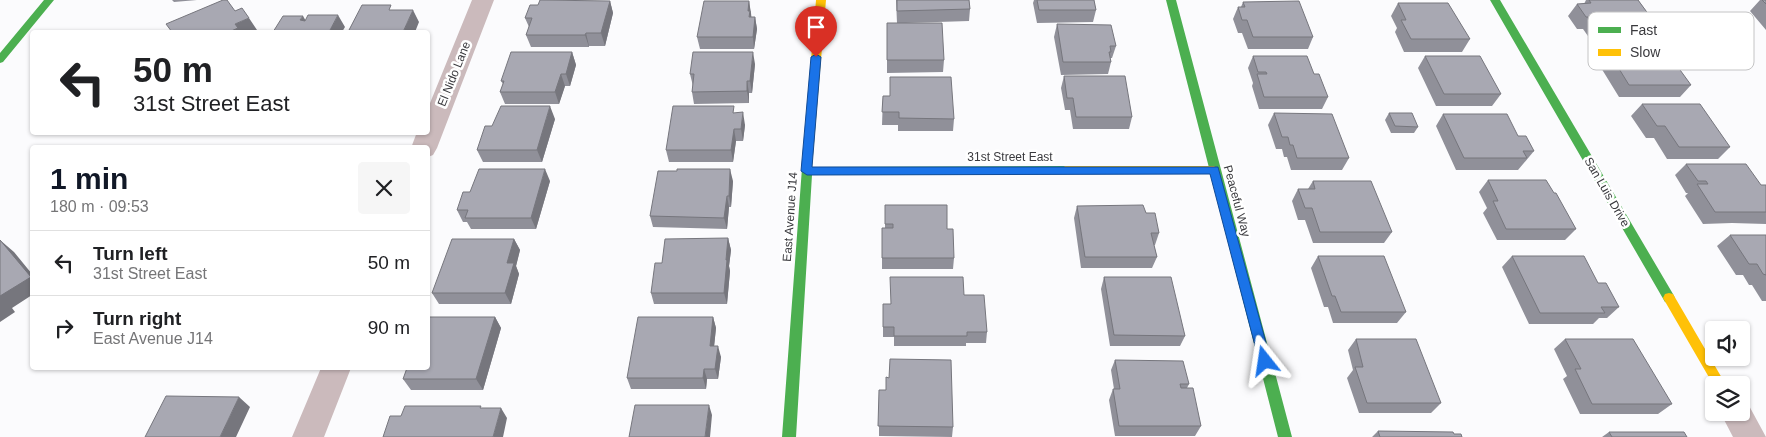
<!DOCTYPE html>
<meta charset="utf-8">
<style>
:root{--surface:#fff;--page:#f6f6f6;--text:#202124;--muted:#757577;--line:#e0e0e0;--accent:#111827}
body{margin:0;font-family:Arial,sans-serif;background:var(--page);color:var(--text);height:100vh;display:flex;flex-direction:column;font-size:19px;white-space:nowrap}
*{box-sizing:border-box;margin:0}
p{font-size:16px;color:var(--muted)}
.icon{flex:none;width:28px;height:28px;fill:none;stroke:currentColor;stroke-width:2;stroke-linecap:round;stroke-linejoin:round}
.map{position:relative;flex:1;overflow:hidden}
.details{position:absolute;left:30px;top:145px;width:400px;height:225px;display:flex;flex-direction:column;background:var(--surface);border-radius:5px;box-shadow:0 1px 4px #0004}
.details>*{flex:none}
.guide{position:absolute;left:30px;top:30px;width:400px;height:105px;border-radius:5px;box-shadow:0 1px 4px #0004;background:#fff;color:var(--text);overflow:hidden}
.tools{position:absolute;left:1705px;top:321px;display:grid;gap:10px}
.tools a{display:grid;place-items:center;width:45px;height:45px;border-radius:5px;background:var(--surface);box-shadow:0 1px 4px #0004;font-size:25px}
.pin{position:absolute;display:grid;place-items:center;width:42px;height:42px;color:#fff;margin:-51px -21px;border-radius:50% 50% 50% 0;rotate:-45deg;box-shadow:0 0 5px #0007}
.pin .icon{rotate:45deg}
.me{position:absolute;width:55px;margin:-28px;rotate:345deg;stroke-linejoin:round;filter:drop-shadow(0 0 4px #0008)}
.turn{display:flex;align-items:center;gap:18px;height:105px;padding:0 20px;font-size:22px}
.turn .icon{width:65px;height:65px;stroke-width:2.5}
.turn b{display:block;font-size:35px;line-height:42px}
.round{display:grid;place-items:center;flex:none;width:52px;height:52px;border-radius:5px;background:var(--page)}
.head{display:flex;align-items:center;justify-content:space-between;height:85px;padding:0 20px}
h1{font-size:30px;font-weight:700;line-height:38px;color:var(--accent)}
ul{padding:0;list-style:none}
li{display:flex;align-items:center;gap:15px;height:65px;padding:0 20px;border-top:1px solid var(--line)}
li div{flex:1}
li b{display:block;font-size:19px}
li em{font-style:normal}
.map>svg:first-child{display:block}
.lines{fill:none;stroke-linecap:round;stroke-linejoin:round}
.street{fill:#cbbabc;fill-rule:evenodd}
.fast{fill:#4caf50;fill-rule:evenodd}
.slow{fill:#ffc107;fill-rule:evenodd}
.wall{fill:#909099}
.shaded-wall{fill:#76767d}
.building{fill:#a8a8b2;stroke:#76767d}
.route{fill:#1a73e8;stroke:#114b97}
.labels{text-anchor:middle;stroke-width:5;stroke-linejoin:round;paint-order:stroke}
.street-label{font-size:12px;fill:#3a3a3e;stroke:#fff}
.key{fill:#fff;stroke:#c4c4c5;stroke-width:1}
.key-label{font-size:14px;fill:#3a3a3e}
</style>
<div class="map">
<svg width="1766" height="437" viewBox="0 0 1766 437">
<rect width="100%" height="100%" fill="#fbfbfd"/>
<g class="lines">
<!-- street -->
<path class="street" d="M472 0H494L437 148 433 155 428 157V148H411L417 132H428V108Z
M321 368H351L324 437H292Z
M1741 400 1747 402 1766 437H1733L1720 412H1741Z"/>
<!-- fast -->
<path class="fast" d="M44 0H54L3 62 0 63V53Z
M1166 0H1176L1292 437H1278Z
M1490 0H1500L1673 294 1675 298 1673 302 1669 303 1665 302Z
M807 164 812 167 1065 166 1070 170 1065 174 812 175 796 437H782L802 168Z"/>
<!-- slow -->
<path class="slow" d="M816 0H826L812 168 807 172 802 168Z
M1065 166H1214L1219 170 1214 174H1065L1060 170Z
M1669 293 1673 294 1726 385 1714 386 1663 298 1665 294Z"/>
</g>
<!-- wall -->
<path class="wall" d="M172 0H197L174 2Z
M896 0H969L970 9 969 21 906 23 944 60 943 72 887 73V23H897Z
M1034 0H1094L1096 10 1093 22 1037 23 1033 3Z
M1586 0H1638L1663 34 1653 46 1671 63 1691 85 1680 97H1619L1595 58 1604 46H1595L1583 29H1577L1568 16 1577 4H1584Z
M1760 0H1766V30L1750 11Z
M610 1 613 13 605 46H589V47H531L526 35 529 27 525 18 538 5Z
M749 1 751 17H755L757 29 754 49H700L697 37Z
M1243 2 1313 37 1308 49H1248L1242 33H1238L1233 19 1238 7H1241Z
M1398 3 1470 39 1462 52H1404L1395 32 1397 28 1391 16Z
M1057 24 1116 46 1112 58H1110L1111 62 1108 74 1061 75 1054 37Z
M572 52 576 65 570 86H565L559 104H505L500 92 503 84 501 81Z
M1253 56 1314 74 1328 97 1322 109H1259L1252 86 1253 83 1248 68Z
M1425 56 1501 94 1492 106H1436L1418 68Z
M755 64 752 93H749V103L694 104 692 92 693 86 690 74Z
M1064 76 1132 117 1129 129H1073L1070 110H1065L1061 88Z
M883 96 954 119 953 131H898V125H882Z
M1642 104 1730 147 1718 159H1667L1654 138H1646L1631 116Z
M735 113 745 125 743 141H736L733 162H669L666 150Z
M1274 113 1349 158 1342 170H1291L1287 157H1284L1282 149H1276L1268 125Z
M1389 113 1418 127 1414 133H1391L1385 120Z
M1443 114 1518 136 1534 151 1518 170H1456L1436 126Z
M555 119 542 162H483L477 150 492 126Z
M1686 164 1761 185H1766V224L1732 223 1703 224 1685 196 1688 193H1686L1675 175Z
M1488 180 1554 193 1576 229 1565 240H1497L1483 213 1487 208 1479 192Z
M550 181 536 229H471L467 222H463L457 210 470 192Z
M733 181 731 207H729L727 229 653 227 650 216Z
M1313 181 1392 232 1384 243H1313L1305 220H1298L1292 201 1298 189H1308Z
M885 205 947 229 954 258 953 269H882V228H885Z
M1077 206 1146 213 1159 233 1155 245H1154L1157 257 1152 268H1081L1074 218Z
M1730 235H1766V301H1762L1752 285H1749L1743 275H1736L1717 246Z
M728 238 731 250 729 266 730 271 727 304H654L651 293 662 263Z
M514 239 520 250 516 266 519 274 511 304H439L432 293Z
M1318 256 1406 312 1397 323H1333L1328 307H1324L1311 268Z
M1512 256 1598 283 1619 307 1607 318H1599L1593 324H1529L1502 267Z
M1104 277 1185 336 1180 346H1110L1101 289Z
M964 295 987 332 986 343H966V346H894V337H883V304H890Z
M495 317 501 328 483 390H411L403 379Z
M713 317 716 328 714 346 721 357 718 379H707L706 389H631L627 378Z
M1356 339 1441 403 1431 413H1359L1347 378 1353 370 1348 350Z
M1565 339 1672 404 1658 414H1580L1563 379 1567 376 1554 349Z
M1115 360 1189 384 1187 388 1201 426 1195 436H1115L1109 400 1113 389H1114L1111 370Z
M879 390H886L953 427 952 437 879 436Z
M1378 431 1454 434 1462 437H1372Z
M1609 432 1687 437H1602Z"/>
<!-- shaded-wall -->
<path class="shaded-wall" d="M610 1 613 13 605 46 601 33Z
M749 1 751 13 752 23 748 11Z
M413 10 419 22 415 32H403Z
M338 15 345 27 342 32H329Z
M303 16 310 28 300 20Z
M755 17 757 29 754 49 753 37Z
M249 18 257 30 252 32H229L235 24Z
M586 33 589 46V47L585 35Z
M572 52 576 65 570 86 566 74Z
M753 52 755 64 752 93 750 81Z
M561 74 565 86 559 104 555 92Z
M747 81 749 93V103L747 91Z
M550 106 555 119 542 162 537 150Z
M743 112 745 125 743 141 741 129Z
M734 129 736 141 733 162 731 150Z
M545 169 550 181 536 229 531 218Z
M730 169 733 181 731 207 729 196Z
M727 196 729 207 727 229 724 218Z
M728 238 731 250 729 266 730 271 727 304 724 293 726 260Z
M514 239 520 250 516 266 519 274 511 304 505 293 507 263Z
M0 240 14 252 32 274V295L12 308 15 312 0 322Z
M495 317 501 328 483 390 476 379Z
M713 317 716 328 713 357 710 346Z
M718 346 721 357 718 379 715 369Z
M704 369 707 379 706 389 703 378Z
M239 397 250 407 236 437H220Z
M709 405 712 415 710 437H705Z
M501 408 507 418 503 437H493Z"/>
<!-- building -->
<path class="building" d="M223 0H227L235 11 242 8 249 18 235 24 238 28 229 32H172L166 24Z
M540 0 610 1 601 33H586L585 35H526L532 18H525L530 5H538Z
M897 0H969L970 9 897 11Z
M1037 0H1094L1096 10H1039Z
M1589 0H1638L1663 34H1604L1592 17H1586L1577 4 1591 3Z
M1762 0H1766V4Z
M704 1H749L748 11H750L749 17H755L753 37H697Z
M1299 1 1313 37H1253L1247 20H1242L1238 7H1245L1243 2Z
M1398 3H1448L1470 39H1411L1401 20H1406Z
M362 5H391L389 10H413L403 32H348Z
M308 15H338L329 32H273L283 16H303L300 20 305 21Z
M887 23H942L944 60H887Z
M1057 24 1111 25 1116 46H1110L1111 52H1109L1111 62H1063Z
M1605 46H1659L1671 63H1675L1691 85H1629Z
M511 52H572L566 74H561L555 92H500L504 81H501Z
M693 52H753L750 81H747V91L692 92 694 74H690Z
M1253 56H1307L1314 74H1319L1328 97H1264L1257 74H1267L1266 72H1258Z
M1425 56H1480L1501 94H1444Z
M1064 76H1125L1132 117H1076L1073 98H1067Z
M890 77H951L954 119 899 118V112H882L883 96H890Z
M1642 104H1700L1730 147H1679L1665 126H1657Z
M501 106H550L537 150H477L485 126H492Z
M673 106H734L733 113 743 112 741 129H734L731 150H666Z
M1274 113 1332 114 1349 158H1297L1293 145H1290L1288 137H1282Z
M1389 113H1412L1418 127 1395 126Z
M1443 114H1507L1518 136H1526L1534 151H1523L1527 158H1464Z
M1686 164H1746L1761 185H1766V212H1715L1697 184H1708L1706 181H1698Z
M479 169H545L531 218H465L468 210H457L463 192H470Z
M677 169H730L729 196H727L724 218 650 216 658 171H677Z
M1488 180H1546L1554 193H1556L1576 229H1506L1493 201H1498Z
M1313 181H1371L1392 232H1320L1312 208H1305L1298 189H1315Z
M885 205H947V229H953L954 258H882V228H893V224H885Z
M1143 205 1146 213H1155L1159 233H1151L1157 257H1085L1077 206Z
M1730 235H1766V275L1763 274 1757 264H1749Z
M728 238 726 260H727L724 293H651L655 263H662L665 239Z
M452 239H514L507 263H514L505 293H432Z
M0 240 31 277 0 296Z
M1318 256H1384L1406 312H1341L1335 296H1332Z
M1512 256H1584L1598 283H1606L1619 307H1601L1605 313H1540Z
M890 277H963L964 295H984L987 332H967V336H894V327H883V304H891Z
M1104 277H1171L1185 336 1114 335Z
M428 317H495L476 379H403L407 368H428Z
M638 317H713L710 346H718L715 369H704L703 378H627Z
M1356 339H1416L1441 403H1367L1355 367H1363Z
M1565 339H1633L1672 404H1592L1575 369H1581Z
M890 359 951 360 953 427 878 426 879 390H886V377L889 378Z
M1115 360 1183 361 1189 384H1180L1181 388H1193L1201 426H1119L1113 389H1120Z
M166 396 239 397 220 437H145Z
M635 405H709L705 437H629Z
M405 406H481L480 408H501L493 437H383L390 416H401Z
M1378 431 1453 432 1454 434H1461L1462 437H1380Z
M1609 432H1684L1687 437H1612Z"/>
<!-- route -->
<path class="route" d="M816 54 821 57 812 167H1218L1271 361 1270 365 1265 366 1261 365 1259 361 1210 174 807 175 801 171 811 57Z"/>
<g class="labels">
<!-- street labels -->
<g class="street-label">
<text transform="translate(454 74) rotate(-68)" y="4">El Nido Lane</text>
<text x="1010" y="161">31st Street East</text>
<text transform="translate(1607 192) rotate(60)" y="4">San Luis Drive</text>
<text transform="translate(1237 201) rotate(75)" y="4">Peaceful Way</text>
<text transform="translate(790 217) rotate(-86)" y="4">East Avenue J14</text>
</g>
</g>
<!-- legend -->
<rect x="1588" y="12" width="166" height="58" rx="8" class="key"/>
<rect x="1598" y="27" width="23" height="6" fill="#4caf50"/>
<rect x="1598" y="49" width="23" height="7" fill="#ffc107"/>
<g class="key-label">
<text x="1630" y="35">Fast</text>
<text x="1630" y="57">Slow</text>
</g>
</svg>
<div class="tools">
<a><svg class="icon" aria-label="sound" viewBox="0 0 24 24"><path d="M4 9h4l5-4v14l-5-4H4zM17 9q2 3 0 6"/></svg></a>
<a><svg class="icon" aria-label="layers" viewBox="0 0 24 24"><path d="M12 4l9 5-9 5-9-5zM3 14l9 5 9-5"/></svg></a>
</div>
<div class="pin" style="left:816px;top:57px;background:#d93025"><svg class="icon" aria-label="arrive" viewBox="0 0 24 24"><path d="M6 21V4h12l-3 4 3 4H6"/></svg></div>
<svg class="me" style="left:1265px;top:361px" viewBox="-20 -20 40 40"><path d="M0-17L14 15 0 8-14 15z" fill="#1a73e8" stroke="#fff" stroke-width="4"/></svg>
<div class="guide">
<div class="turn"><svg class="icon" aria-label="left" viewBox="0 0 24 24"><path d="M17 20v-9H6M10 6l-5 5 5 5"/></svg><div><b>50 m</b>31st Street East</div></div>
</div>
<section class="details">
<div class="head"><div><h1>1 min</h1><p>180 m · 09:53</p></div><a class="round"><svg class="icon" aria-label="close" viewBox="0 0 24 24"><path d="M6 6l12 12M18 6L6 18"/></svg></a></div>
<ul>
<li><svg class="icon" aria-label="left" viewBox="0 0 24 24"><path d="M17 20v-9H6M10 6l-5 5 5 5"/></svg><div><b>Turn left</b><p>31st Street East</p></div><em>50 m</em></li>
<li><svg class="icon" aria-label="right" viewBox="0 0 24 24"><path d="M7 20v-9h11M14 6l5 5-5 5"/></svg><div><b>Turn right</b><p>East Avenue J14</p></div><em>90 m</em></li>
</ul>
</section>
</div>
